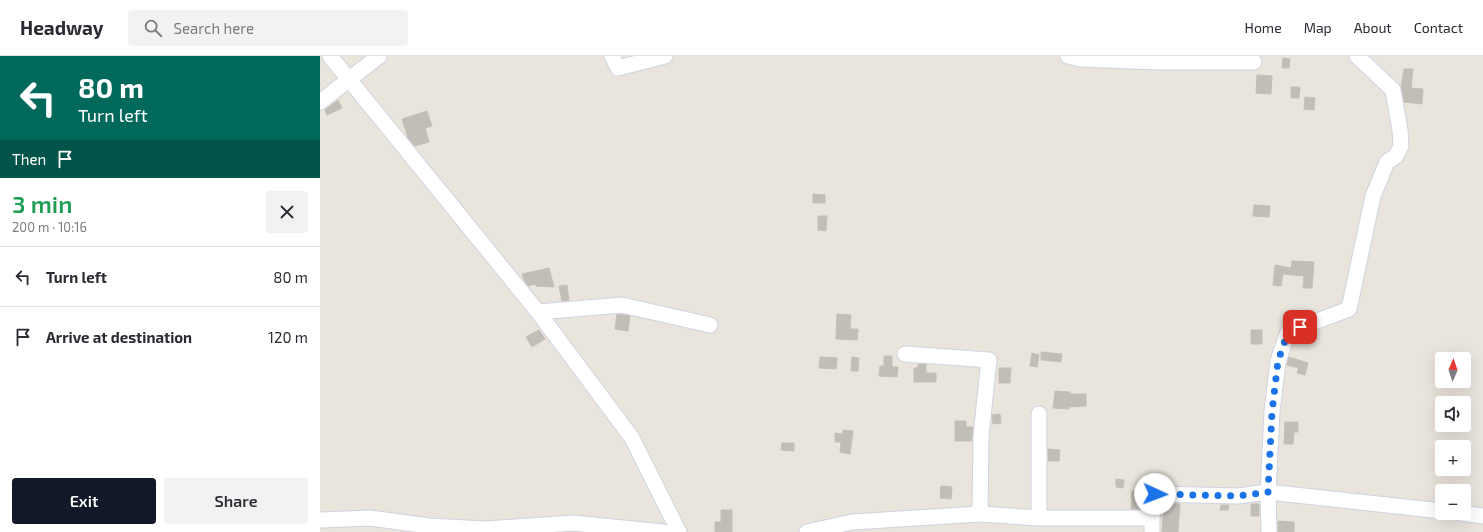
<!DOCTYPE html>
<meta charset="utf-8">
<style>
:root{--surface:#fff;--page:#f2f2f3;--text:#2b2b33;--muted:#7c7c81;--line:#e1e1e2;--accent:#111827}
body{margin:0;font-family:"Exo 2",sans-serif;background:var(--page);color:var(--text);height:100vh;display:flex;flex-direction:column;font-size:15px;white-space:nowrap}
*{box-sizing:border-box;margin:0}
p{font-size:13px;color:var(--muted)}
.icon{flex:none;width:22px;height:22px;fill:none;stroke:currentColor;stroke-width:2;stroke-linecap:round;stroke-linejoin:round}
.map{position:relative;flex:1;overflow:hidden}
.details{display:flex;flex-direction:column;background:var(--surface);width:320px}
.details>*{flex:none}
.hud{background:#00695c;color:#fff;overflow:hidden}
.needle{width:26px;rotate:2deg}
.buttons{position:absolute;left:1115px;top:296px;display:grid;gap:8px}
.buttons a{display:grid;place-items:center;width:36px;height:36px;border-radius:4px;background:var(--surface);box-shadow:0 4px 16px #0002;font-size:20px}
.pin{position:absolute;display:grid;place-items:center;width:34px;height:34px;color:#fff;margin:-17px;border-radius:8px;box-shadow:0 2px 6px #0006}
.me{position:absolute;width:44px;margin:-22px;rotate:92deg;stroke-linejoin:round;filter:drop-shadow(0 0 3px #0008)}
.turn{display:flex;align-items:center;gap:14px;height:84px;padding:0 12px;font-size:18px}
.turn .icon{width:52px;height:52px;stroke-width:2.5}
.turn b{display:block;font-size:28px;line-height:34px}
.then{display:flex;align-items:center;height:38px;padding:0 12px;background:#0003;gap:8px;font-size:15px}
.round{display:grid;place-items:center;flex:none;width:42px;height:42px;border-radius:4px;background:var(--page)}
.overview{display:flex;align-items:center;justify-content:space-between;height:68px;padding:0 12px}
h1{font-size:24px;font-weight:600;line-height:30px;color:#1e9e55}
.action{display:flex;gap:8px;margin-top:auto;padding:8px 12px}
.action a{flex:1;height:46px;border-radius:4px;background:var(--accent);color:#fff;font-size:16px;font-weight:600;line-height:46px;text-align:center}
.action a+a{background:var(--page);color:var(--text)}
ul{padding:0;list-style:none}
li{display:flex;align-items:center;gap:12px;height:60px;padding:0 12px;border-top:1px solid var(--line)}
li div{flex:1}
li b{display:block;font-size:15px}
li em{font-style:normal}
header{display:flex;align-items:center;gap:24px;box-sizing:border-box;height:56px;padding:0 20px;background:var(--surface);border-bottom:1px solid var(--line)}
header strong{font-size:19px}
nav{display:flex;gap:22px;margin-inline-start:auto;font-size:14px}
.search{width:280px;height:36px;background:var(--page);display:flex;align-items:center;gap:10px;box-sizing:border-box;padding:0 14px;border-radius:4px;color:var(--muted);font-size:15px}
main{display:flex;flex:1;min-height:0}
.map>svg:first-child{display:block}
.building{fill:#c1beb8;stroke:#c4c0b6}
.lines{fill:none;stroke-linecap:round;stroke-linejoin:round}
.minor-casing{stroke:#d1d3df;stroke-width:17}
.minor{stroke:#fff;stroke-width:15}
.route{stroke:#1a73e8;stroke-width:7;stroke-dasharray:0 12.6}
</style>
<header>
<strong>Headway</strong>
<div class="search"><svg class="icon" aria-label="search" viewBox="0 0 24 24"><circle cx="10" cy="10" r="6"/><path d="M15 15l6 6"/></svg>Search here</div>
<nav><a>Home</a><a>Map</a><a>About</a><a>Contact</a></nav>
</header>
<main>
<section class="details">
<div class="hud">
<div class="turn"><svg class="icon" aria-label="left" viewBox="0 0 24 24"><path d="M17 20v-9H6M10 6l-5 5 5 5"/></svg><div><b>80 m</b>Turn left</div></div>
<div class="then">Then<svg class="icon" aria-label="arrive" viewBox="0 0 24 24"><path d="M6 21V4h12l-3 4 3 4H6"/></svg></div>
</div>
<div class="overview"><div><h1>3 min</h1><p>200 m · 10:16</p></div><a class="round"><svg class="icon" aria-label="close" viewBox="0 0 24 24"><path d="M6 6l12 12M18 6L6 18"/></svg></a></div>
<ul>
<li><svg class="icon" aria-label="left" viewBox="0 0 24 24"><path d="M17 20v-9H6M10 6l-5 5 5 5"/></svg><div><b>Turn left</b></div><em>80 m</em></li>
<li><svg class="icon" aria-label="arrive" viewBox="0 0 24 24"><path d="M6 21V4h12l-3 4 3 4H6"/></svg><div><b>Arrive at destination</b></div><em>120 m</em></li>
</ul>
<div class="action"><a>Exit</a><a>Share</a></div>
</section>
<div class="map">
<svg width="1163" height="476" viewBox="0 0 1163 476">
<rect width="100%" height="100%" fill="#e9e4dc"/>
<!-- building -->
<path class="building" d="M963 2 970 3 969 12H962Z
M1084 13H1093L1091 32 1103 33 1102 48 1084 46 1081 31Z
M937 19 952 20 951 38 936 37Z
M971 31H980L979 42H971Z
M985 41 995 42 994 54 984 53Z
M18 44 22 52 7 59 5 54Z
M107 55 112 70 105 72 109 86 95 90 88 82 82 63Z
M493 138 505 139V147H493Z
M934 149 950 150 949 161 933 160Z
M498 160H507L506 175 498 174Z
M972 205 994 206 992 232H983L984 220 963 218 961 230 953 229 955 209 971 212Z
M229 212 234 231 216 230V228L208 230 204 224 202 218Z
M247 229 249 244 242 245 239 230Z
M297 258 310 260 308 275 295 273Z
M517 258 531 259 530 273H538L537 284 516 283Z
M219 274 225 283 212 291 206 281Z
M931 274H942V288H931Z
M721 296 742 298 741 306 721 304Z
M712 297 719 299 717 311 710 310Z
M564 300H572V311H578L577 321 559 320 560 310H564Z
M500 301 517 302 516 313 499 312Z
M532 301 539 302 538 315H531Z
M969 301 988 307 985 319 977 317 979 312 967 309Z
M598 308H606V317H616V326H594V312H598Z
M679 312H691L690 327H679Z
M735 335 750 336V338H766V350L749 351V353L733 352Z
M680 358 681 367 673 368 672 359Z
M635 365H646V371H653L652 385H635Z
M965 366H978V376H974L973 388H964Z
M523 374 533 375 530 398 520 396 521 386H515V377L523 378Z
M462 387H474V395L461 394Z
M728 393 740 394 739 405H728Z
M796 423 804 424 803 432 796 431Z
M621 430 632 431 631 443 620 442Z
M812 435 826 436 824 453H811Z
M844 447 860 448 858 476H842Z
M931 448H939V460H931Z
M901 449H909L908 454H900Z
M401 454H412V476H395V466H401Z
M958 465 974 466V476H958Z"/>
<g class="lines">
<!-- minor casing -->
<g class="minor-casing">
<path id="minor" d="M10 0 218 256 312 382 359 476
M292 0 298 12 345 0
M748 0 761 3 840 6H934
M0 46 59 0
M218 256 302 249 390 269
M585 298 669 304 661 380 660 458
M1141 457 1163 460
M719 462V358
M0 464 50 462 109 470 166 473 253 467 343 476
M487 476 532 466 660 458 719 462H832L835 438 918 440 948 436 1122 455
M832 476V462
M949 476 948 436 952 356 958 305 968 276 1029 253 1053 140 1067 106 1076 100 1081 90 1080 74 1073 34 1037 0"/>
</g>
<!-- minor -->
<use href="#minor" class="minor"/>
</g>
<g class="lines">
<!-- route -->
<path class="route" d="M835 438 918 440 948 436 952 356 958 305 968 276 980 271"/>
</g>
</svg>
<div class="buttons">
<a><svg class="needle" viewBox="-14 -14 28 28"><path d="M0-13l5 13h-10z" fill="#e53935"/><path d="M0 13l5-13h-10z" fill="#7c7c81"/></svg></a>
<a><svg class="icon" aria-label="sound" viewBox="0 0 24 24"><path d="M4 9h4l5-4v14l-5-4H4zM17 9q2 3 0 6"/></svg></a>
<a>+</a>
<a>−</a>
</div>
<div class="pin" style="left:980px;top:271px;background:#d93025"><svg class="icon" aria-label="arrive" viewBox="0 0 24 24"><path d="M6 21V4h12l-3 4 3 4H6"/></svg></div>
<svg class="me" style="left:835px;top:438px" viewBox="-20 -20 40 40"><circle r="19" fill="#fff"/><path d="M0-13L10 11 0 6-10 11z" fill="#1a73e8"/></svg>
</div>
</main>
